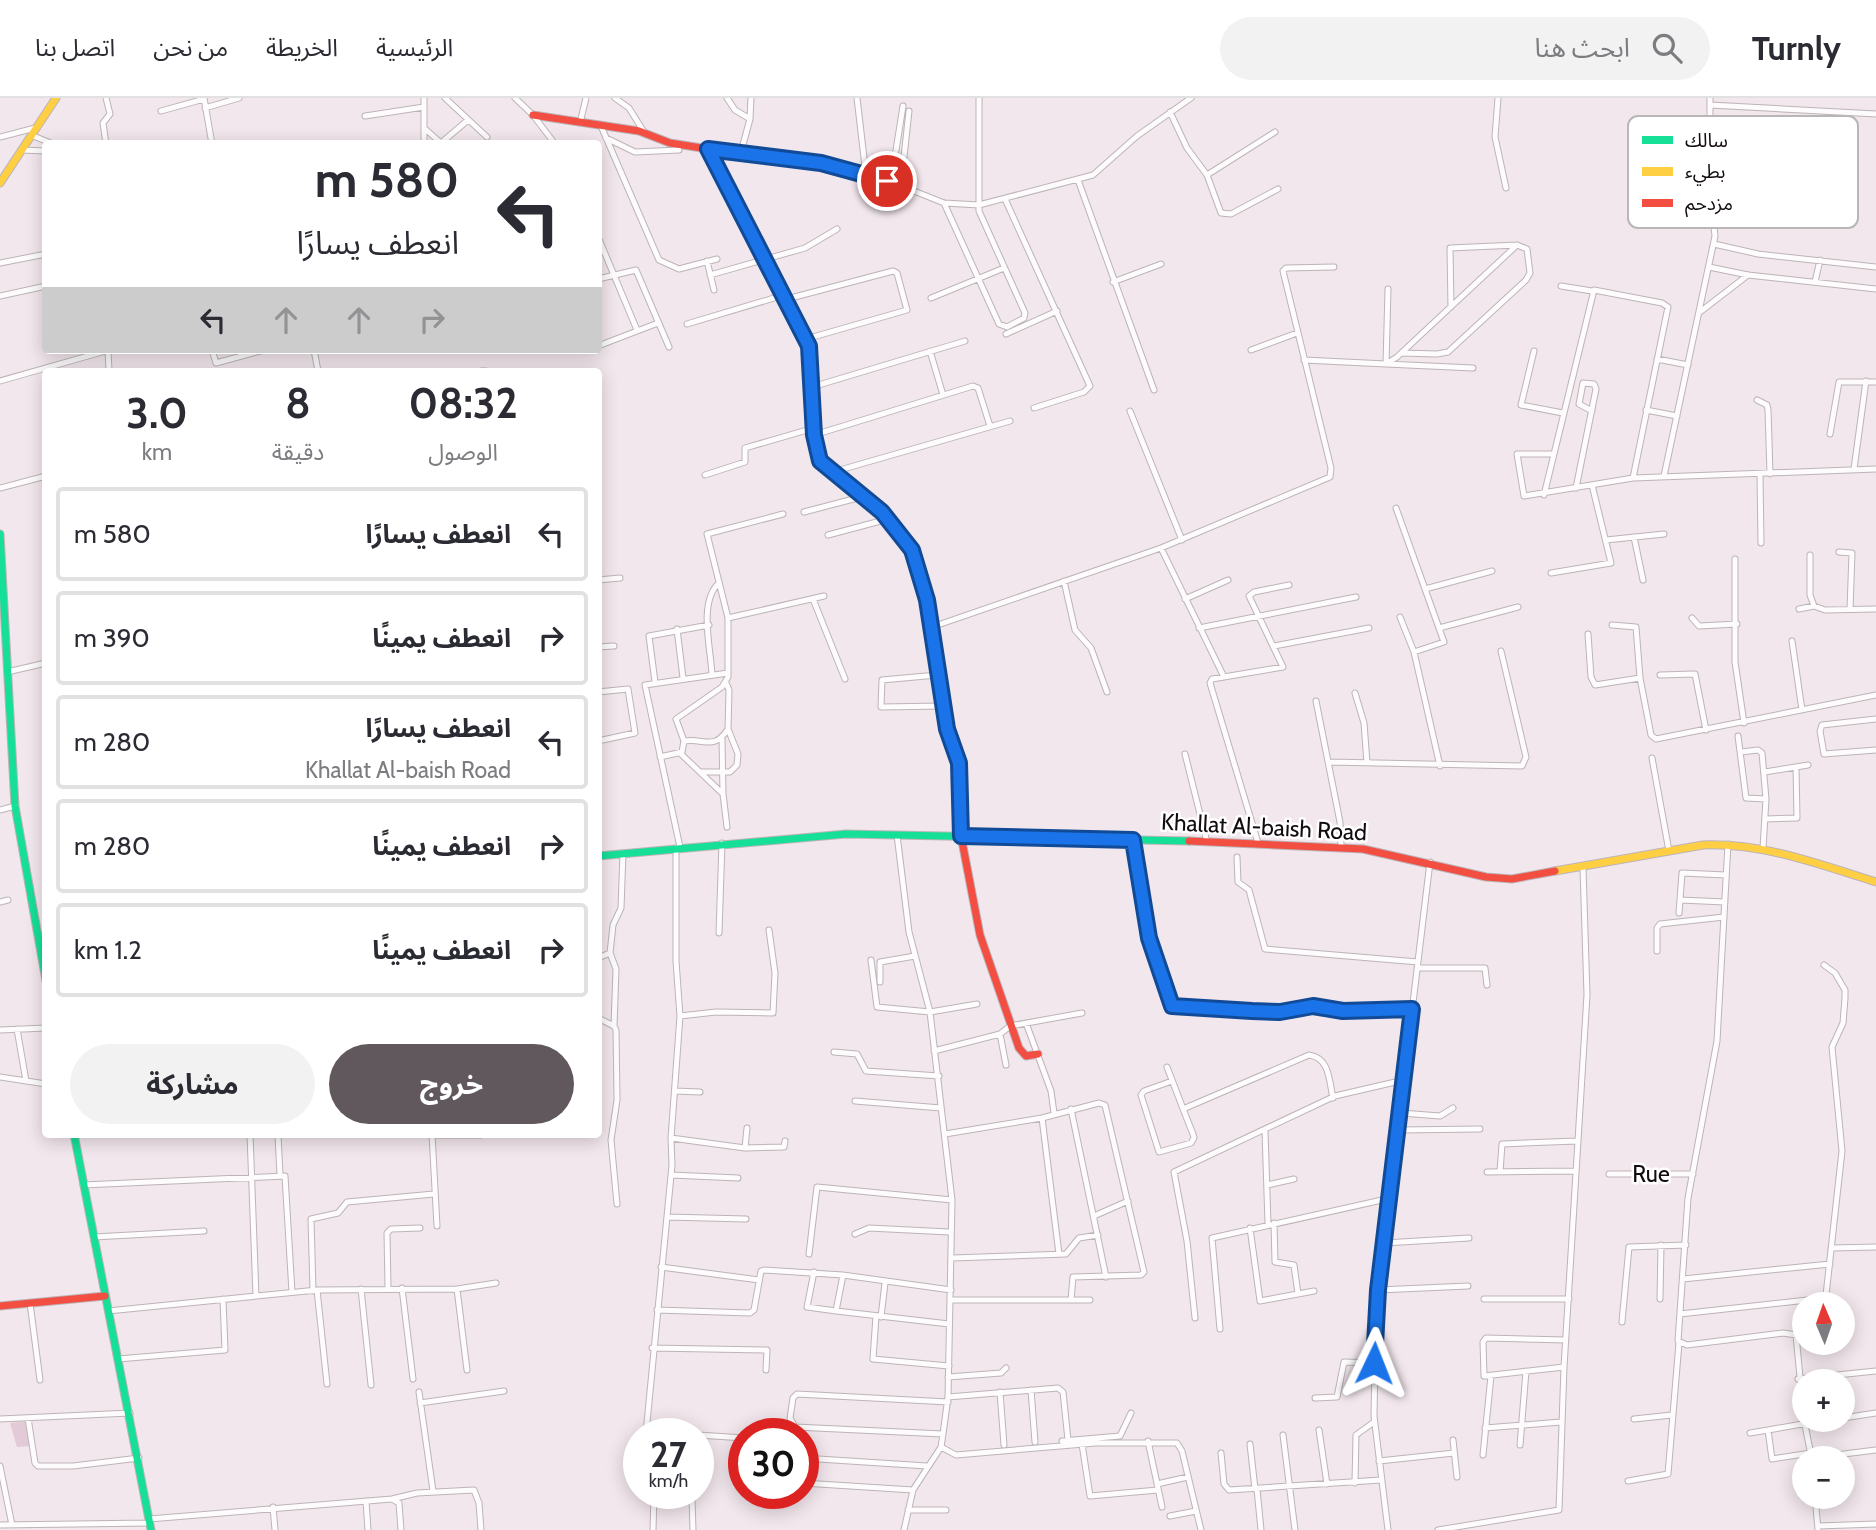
<!DOCTYPE html>
<html lang="ar">
<meta charset="utf-8">
<style>
:root{--surface:#fff;--page:#f2f2f3;--text:#2b2b33;--muted:#7c7c81;--line:#e1e1e2;--accent:#60585d}
body{margin:0;font-family:Cabin,"Noto Sans Arabic",sans-serif;background:var(--page);color:var(--text);direction:rtl;height:100vh;display:flex;flex-direction:column;font-size:26px;white-space:nowrap}
*{box-sizing:border-box;margin:0}
p{font-size:23px;color:var(--muted)}
.icon{flex:none;width:38px;height:38px;fill:none;stroke:currentColor;stroke-width:2;stroke-linecap:round;stroke-linejoin:round}
.map{position:relative;flex:1;overflow:hidden;direction:ltr}
.side{position:absolute;left:42px;top:270px;width:560px;height:770px;display:flex;flex-direction:column;background:var(--surface);border-radius:7px;box-shadow:0 4px 18px #0003;direction:rtl}
.side>*{flex:none}
.banner{position:absolute;left:42px;top:42px;width:560px;height:214px;border-radius:7px;box-shadow:0 4px 18px #0003;direction:rtl;background:#fff;color:var(--text);overflow:hidden}
.needle{width:46px;rotate:358deg}
.tools{position:absolute;left:1792px;top:1194px;display:grid;gap:14px}
.tools a{display:grid;place-items:center;width:63px;height:63px;border-radius:50%;background:var(--surface);box-shadow:0 4px 18px #0003;font-size:35px}
.speed{position:absolute;left:623px;top:1320px;display:flex;gap:14px;font-size:35px;font-weight:700;text-align:center}
.speed>*{display:grid;place-content:center;width:91px;height:91px;border-radius:50%;background:var(--surface);box-shadow:0 4px 18px #0003;line-height:1}
.speed small{font-size:18px;font-weight:400}
.speed .limit{border:10px solid #d22;background:#fff;color:#111}
.pin{position:absolute;display:grid;place-items:center;width:60px;height:60px;color:#fff;margin:-30px;border:4px solid #fff;border-radius:50%;box-shadow:0 2px 7px #0007}
.me{position:absolute;width:77px;margin:-38px;rotate:2deg;stroke-linejoin:round;filter:drop-shadow(0 0 5px #0008)}
.turn{display:flex;align-items:center;gap:24px;height:147px;padding:0 28px;font-size:32px}
.turn .icon{width:91px;height:91px;stroke-width:2.5}
.turn b{display:block;font-size:49px;line-height:60px}
.lanes{display:flex;align-items:center;height:66px;padding:0 28px;background:#0003;justify-content:center;gap:35px;direction:ltr}
.lanes .off{opacity:.35}
.eta{display:flex;justify-content:space-evenly;align-items:center;height:119px;text-align:center}
.eta b{font-size:42px;font-weight:700;line-height:49px}
.action{display:flex;gap:14px;margin-top:auto;padding:14px 28px}
.action a{flex:1;height:80px;border-radius:42px;background:var(--accent);color:#fff;font-size:28px;font-weight:700;line-height:80px;text-align:center}
.action a+a{background:var(--page);color:var(--text)}
ul{padding:0;list-style:none}
li{display:flex;align-items:center;gap:21px;height:94px;margin:0 14px 10px;padding:0 14px;border:4px solid var(--line);border-radius:7px}
li div{flex:1}
li b{display:block;font-size:26px}
li em{font-style:normal}
header{display:flex;align-items:center;gap:42px;box-sizing:border-box;height:98px;padding:0 35px;background:var(--surface);border-bottom:2px solid var(--line)}
header strong{font-size:33px}
nav{display:flex;gap:38px;margin-inline-start:auto;font-size:24px}
.search{width:490px;height:63px;background:var(--page);display:flex;align-items:center;gap:18px;box-sizing:border-box;padding:0 24px;border-radius:38px;color:var(--muted);font-size:26px}
.map>svg:first-child{display:block}
.green{fill:#e2cad7}
.lines{fill:none;stroke-linecap:round;stroke-linejoin:round}
.street-casing{stroke:#bcb4b8;stroke-width:7}
.fast-casing{stroke:#bcb4b8;stroke-width:9}
.slow-casing{stroke:#bcb4b8;stroke-width:9}
.jam-casing{stroke:#bcb4b8;stroke-width:9}
.street{stroke:#fdfbfc;stroke-width:5}
.fast{stroke:#16e098;stroke-width:7}
.slow{stroke:#ffcf43;stroke-width:7}
.jam{stroke:#f24e42;stroke-width:7}
.route-casing{stroke:#114b97;stroke-width:18}
.route{stroke:#1a73e8;stroke-width:12}
.labels{text-anchor:middle;stroke-width:5;stroke-linejoin:round;paint-order:stroke}
.street-label{font-size:23px;fill:#120b0f;stroke:#fff}
.key{fill:#fff;stroke:#b8b6b7;stroke-width:2}
.key-label{font-size:19px;fill:#120b0f}
</style>
<header>
<strong>Turnly</strong>
<div class="search"><svg class="icon" aria-label="search" viewBox="0 0 24 24"><circle cx="10" cy="10" r="6"/><path d="M15 15l6 6"/></svg>ابحث هنا</div>
<nav><a>الرئيسية</a><a>الخريطة</a><a>من نحن</a><a>اتصل بنا</a></nav>
</header>
<div class="map">
<svg width="1876" height="1432" viewBox="0 0 1876 1432">
<rect width="100%" height="100%" fill="#f2e7ed"/>
<!-- green -->
<path class="green" d="M26 1323 30 1348 17 1349 10 1325Z"/>
<g class="lines">
<!-- street casing -->
<g class="street-casing">
<path id="street" d="M106 0 110 16 103 25 106 46
M204 0 212 46
M445 0 487 39
M515 0 533 17 555 46
M615 0 629 10 644 34
M727 0 735 12 750 21
M857 0 866 77
M1498 0 1495 39 1506 90
M1710 7 1876 16
M205 10 239 0
M161 13 204 1
M1170 14 1187 50 1207 77 1221 115 1231 116 1278 91
M365 18 424 9
M580 25 586 0
M601 28 659 162 679 171 717 161
M424 30 441 45 468 22
M1710 36 1827 47 1833 50
M31 37 53 46
M0 39 35 30
M606 40 635 54 679 52
M424 46V0
M708 51 821 65 899 87 944 105 979 107 1093 77 1137 38 1191 0
M21 52 46 53
M741 54 750 21 751 0
M892 77 902 73 903 68 909 13
M1207 77 1275 34
M1078 82 1154 292
M891 84 903 8
M1005 101 1090 288 1084 294 1034 310
M944 105 999 226 1007 229 1024 220 1025 215 979 113V0
M598 139 637 232
M1714 146 1758 156 1876 169
M707 163 714 192
M0 165 46 156
M1709 169 1748 177 1876 191
M710 177 805 150 837 131
M598 181 636 172 669 249
M1113 184 1161 166
M1815 184 1820 162
M1561 188 1592 193
M0 198 46 188
M931 200 1004 170
M787 201 893 173 897 175 907 212 806 241
M1700 214 1748 177
M687 226 784 197
M1006 236 1057 213
M598 248 658 225
M108 252 109 273
M212 252 216 265 264 252
M314 252 318 273
M1251 252 1297 235
M930 253 943 297
M1534 253 1521 307 1563 315
M1402 255 1437 256 1448 254 1526 182 1530 175 1527 151 1517 147 1450 150 1451 209
M1657 261 1688 267
M1304 262 1386 266 1388 191
M1473 270 1386 266 1397 259 1517 147
M481 273H486
M0 283 109 252
M812 289 965 243
M1757 302 1767 307 1768 312 1770 376
M1646 312 1677 318
M1130 313 1182 442
M1830 336 1839 284H1876
M814 337 973 288 978 290 990 328
M1554 356H1517L1524 398 1633 380 1876 371
M1854 371 1866 283
M833 374 1010 323
M705 377 745 364V350L814 330
M1760 377 1761 445
M1664 378 1715 138 1710 90V0
M0 390 46 378
M1576 390 1596 291 1594 286 1583 285 1579 306 1592 313
M1544 397 1594 192 1662 205 1668 209 1633 380
M1396 410 1444 544 1414 554
M804 414 865 398
M828 437 888 421
M1634 439 1643 482
M1606 442 1664 436
M1161 450 1224 579
M1839 454 1852 455 1850 511
M1810 457V497L1814 508 1825 512 1876 511
M1735 461V564L1744 625
M1551 475 1611 465 1592 387
M598 482 620 480
M1064 483 1075 532 1091 550 1107 594
M1425 491 1492 473
M813 501 845 581
M1185 501 1228 482
M1799 511 1814 508
M1400 519 1414 554 1440 668
M728 520 824 498
M1692 520 1699 528 1737 526
M1612 527 1636 529 1640 580 1651 637 1656 641 1876 597
M932 529 1161 450 1330 379 1331 370 1283 173 1286 170 1334 169
M1199 530 1356 499
M1439 530 1518 509
M677 531 683 580
M1588 536 1591 579 1595 587 1640 580
M1792 543 1802 612
M1274 548 1369 530
M598 549 614 548
M7 574 46 565
M712 577C711 551 698 504 719 485
M937 577 882 582 881 609 943 608
M1660 577 1695 576 1706 632
M655 584 649 538 709 527
M598 594 628 591 635 635 598 643
M1355 595 1364 625 1367 665
M1316 603 1340 724 1341 748
M1876 621 1822 627 1820 633 1824 656 1876 652
M1738 638 1746 700 1766 701
M684 643C705 640 714 653 728 631
M1741 654 1758 652 1762 655 1766 701 1763 750
M681 656 723 696 722 640
M1185 656 1207 744
M660 659 682 654 684 643 676 621 722 589 728 579V520L707 436 783 416
M1652 660 1669 753
M1329 664 1522 668 1526 659 1501 553
M700 674H730L737 667 738 656 728 631 729 592 726 585
M1765 674 1808 667
M723 696 727 729
M0 712 15 708
M1765 721 1797 720 1796 669
M897 737 909 834 930 914 952 1102 948 1299 943 1336 941 1349 913 1392 904 1432
M1134 742 1149 840 1170 906 1200 912 1252 913H1280L1313 908 1343 913 1412 911
M1258 745 1210 585 1212 581 1283 569 1249 498 1254 494 1289 487
M1728 746 1717 943 1688 1100 1678 1243 1687 1247 1783 1235 1796 1237 1804 1321
M680 749 645 587 728 575
M1237 759 1238 784 1249 792 1265 851 1418 864
M1680 802 1725 804
M0 804 8 802
M1679 815 1682 775 1726 777
M719 835 722 745
M1657 853V830L1660 826 1724 819
M610 855 616 871 614 928
M598 860 610 855 613 827 621 810 623 755
M871 862 877 909 930 914 977 906
M1824 867 1835 875 1845 892V900L1843 925 1832 949 1842 1053 1825 1206
M1417 870H1485L1487 887
M880 884V864L915 858
M680 918 716 914 773 915 775 875 769 832
M598 920 614 928 616 932 617 1002 611 1042 617 1106
M1026 925 1051 993 1054 1015
M17 931 26 983
M0 932 46 930
M1000 936 1006 967
M934 953 1000 936 1010 928 1082 915
M834 954 857 956 866 973 939 978
M1167 969C1176 992 1184 1014 1193 1036L1194 1040 1191 1045 1159 1054 1141 997 1144 993 1172 983
M0 979 46 986
M675 993 700 994
M855 1003 941 1010
M1071 1011 1106 1179
M1183 1011 1309 957C1330 960 1329 983 1333 1000
M1401 1015 1440 1018 1453 1010
M1042 1020 1059 1156
M1399 1032 1480 1031
M1265 1033 1268 1126
M250 1036 256 1198
M432 1036 437 1128
M945 1036 1042 1020 1099 1005 1105 1007 1144 1174 1141 1177 1073 1179 1071 1202
M278 1037 280 1077
M432 1037H481
M671 1040 745 1050 747 1030
M745 1050 784 1049 785 1043
M1487 1074 1576 1073
M1500 1074 1502 1046 1577 1043
M1609 1076H1693
M671 1077 738 1080
M83 1087 285 1078 292 1194
M1267 1087 1294 1081
M1094 1118 1128 1103
M667 1119 746 1121
M1274 1125 1275 1164 1294 1167 1298 1196
M1250 1130 1260 1203 1314 1193
M855 1136 869 1130 949 1134
M94 1139 204 1133
M1384 1145 1469 1140
M1831 1150 1876 1149
M809 1156 817 1089 952 1102
M952 1160 1066 1156 1079 1140 1098 1137
M661 1169 759 1182
M814 1174 807 1209 836 1213
M843 1177 836 1213 949 1226
M1683 1181 1830 1166
M388 1190 387 1135 391 1131 420 1130
M402 1190 413 1281
M361 1191 371 1287
M457 1191 496 1185
M317 1192 327 1286
M1378 1192 1468 1188
M313 1193 311 1121 338 1115 347 1104 434 1096
M1484 1201H1569
M1660 1201 1661 1147
M950 1202H1090
M30 1205 40 1282
M657 1212 750 1215 754 1212 761 1173 764 1172 843 1177 951 1192
M108 1213 317 1192 457 1191 467 1272
M1680 1216 1826 1200
M876 1218 873 1261 949 1268
M881 1219 885 1185
M1195 1220 1187 1143 1174 1074 1335 998 1404 982
M1622 1224 1629 1149 1686 1147
M1220 1231 1212 1140 1391 1100
M652 1250 767 1252 766 1272
M118 1261 225 1252 223 1201
M1564 1269 1484 1278 1483 1244 1486 1240 1566 1242
M948 1279 1001 1275 1006 1270
M1798 1281 1876 1273
M1031 1292 1035 1344
M419 1294 433 1393
M1000 1294 1004 1347
M948 1299 1058 1290 1063 1294 1068 1342
M1315 1300 1337 1299 1344 1264 1374 1265
M420 1305 504 1293
M28 1320 35 1365 38 1368H73L139 1360
M1843 1320 1876 1315
M0 1321 130 1315
M1634 1321 1672 1317
M1804 1322 1811 1357
M1485 1330 1561 1324
M1319 1332 1327 1386
M646 1334 673 1335
M646 1335 672 1067 671 1040 680 918 676 863V750
M1750 1335 1768 1332
M943 1336 795 1329 790 1320 793 1300 797 1296 948 1304
M698 1337 744 1340
M1283 1337 1295 1432
M1453 1342 1457 1379
M1062 1343 1120 1338 1131 1315
M1148 1343 1162 1409
M1082 1346 1090 1398 1158 1392
M1250 1346 1255 1391
M1520 1347 1526 1273
M941 1349 956 1357 1096 1345H1177L1182 1353 1201 1432
M1221 1355 1224 1386 1229 1392 1381 1382
M1811 1355 1772 1361 1768 1332 1831 1321
M1483 1357 1491 1278
M803 1360 927 1368
M1812 1360 1876 1352
M1379 1363 1454 1355
M0 1368 12 1427
M1628 1383 1668 1376 1679 1245
M803 1385 913 1392
M1355 1385 1356 1337 1374 1324
M1157 1386 1188 1379
M1257 1391 1261 1432
M644 1395 692 1401 693 1432
M1815 1398 1818 1432
M392 1401 417 1395 474 1392 479 1405 481 1432
M366 1403 368 1432
M273 1409 275 1432
M908 1412H946
M1170 1418 1196 1413
M149 1421 392 1401 399 1405 401 1432
M0 1427 150 1425
M1818 1428 1876 1426
M653 1432 654 1396
M1388 1432 1374 1318 1376 1212 1430 764
M1438 1432 1559 1412 1564 1269 1587 897 1583 770"/>
</g>
<!-- fast casing -->
<g class="fast-casing">
<path id="fast" d="M0 436 15 708 46 883
M598 758 846 736 1189 743
M74 1036 151 1432"/>
</g>
<!-- slow casing -->
<g class="slow-casing">
<path id="slow" d="M0 85 56 0
M755 143 809 248 814 337 820 363 882 414 912 452 927 502 944 609
M1555 773 1703 747C1764 745 1819 766 1876 784"/>
</g>
<!-- jam casing -->
<g class="jam-casing">
<path id="jam" d="M533 17 639 33 670 45 708 51 755 143
M944 609 947 631 959 665 961 738 980 837 1019 950 1026 958 1038 956
M1189 743 1363 751 1486 779 1512 781 1555 773
M0 1208 105 1198"/>
</g>
<!-- street -->
<use href="#street" class="street"/>
<!-- fast -->
<use href="#fast" class="fast"/>
<!-- slow -->
<use href="#slow" class="slow"/>
<!-- jam -->
<use href="#jam" class="jam"/>
</g>
<g class="lines">
<!-- route casing -->
<g class="route-casing">
<path id="route" d="M887 83 821 65 708 51 809 248 814 337 820 363 882 414 912 452 927 502 947 631 959 665 961 738 1133 742 1149 840 1172 908 1252 913 1280 914 1313 908 1343 913 1412 911 1378 1192 1374 1265"/>
</g>
<!-- route -->
<use href="#route" class="route"/>
</g>
<g class="labels">
<!-- street labels -->
<g class="street-label">
<text transform="translate(1264 729) rotate(3)" y="8">Khallat Al-baish Road</text>
<text x="1651" y="1084">Rue</text>
</g>
</g>
<!-- legend -->
<rect x="1628" y="18" width="230" height="112" rx="10" class="key"/>
<rect x="1642" y="38" width="31" height="8" fill="#16e098"/>
<rect x="1642" y="69" width="31" height="9" fill="#ffcf43"/>
<rect x="1642" y="101" width="31" height="8" fill="#f24e42"/>
<g class="key-label">
<text x="1685" y="49">سالك</text>
<text x="1685" y="80">بطيء</text>
<text x="1685" y="112">مزدحم</text>
</g>
</svg>
<div class="tools">
<a><svg class="needle" viewBox="-14 -14 28 28"><path d="M0-13l5 13h-10z" fill="#e53935"/><path d="M0 13l5-13h-10z" fill="#7c7c81"/></svg></a>
<a>+</a>
<a>−</a>
</div>
<div class="speed"><div>27<small>km/h</small></div><div class="limit">30</div></div>
<div class="pin" style="left:887px;top:83px;background:#d93025"><svg class="icon" aria-label="arrive" viewBox="0 0 24 24"><path d="M6 21V4h12l-3 4 3 4H6"/></svg></div>
<svg class="me" style="left:1374px;top:1265px" viewBox="-20 -20 40 40"><path d="M0-17L14 15 0 8-14 15z" fill="#1a73e8" stroke="#fff" stroke-width="4"/></svg>
<div class="banner">
<div class="turn"><svg class="icon" aria-label="left" viewBox="0 0 24 24"><path d="M17 20v-9H6M10 6l-5 5 5 5"/></svg><div><b>580 m</b>انعطف يسارًا</div></div>
<div class="lanes"><svg class="icon" aria-label="left" viewBox="0 0 24 24"><path d="M17 20v-9H6M10 6l-5 5 5 5"/></svg><svg class="icon off" aria-label="ahead" viewBox="0 0 24 24"><path d="M12 20V5M6 11l6-6 6 6"/></svg><svg class="icon off" aria-label="ahead" viewBox="0 0 24 24"><path d="M12 20V5M6 11l6-6 6 6"/></svg><svg class="icon off" aria-label="right" viewBox="0 0 24 24"><path d="M7 20v-9h11M14 6l5 5-5 5"/></svg></div>
</div>
<section class="side">
<div class="eta">
<div><b>08:32</b><p>الوصول</p></div>
<div><b>8</b><p>دقيقة</p></div>
<div><b>3.0</b><p>km</p></div>
</div>
<ul>
<li><svg class="icon" aria-label="left" viewBox="0 0 24 24"><path d="M17 20v-9H6M10 6l-5 5 5 5"/></svg><div><b>انعطف يسارًا</b></div><em>580 m</em></li>
<li><svg class="icon" aria-label="right" viewBox="0 0 24 24"><path d="M7 20v-9h11M14 6l5 5-5 5"/></svg><div><b>انعطف يمينًا</b></div><em>390 m</em></li>
<li><svg class="icon" aria-label="left" viewBox="0 0 24 24"><path d="M17 20v-9H6M10 6l-5 5 5 5"/></svg><div><b>انعطف يسارًا</b><p>Khallat Al-baish Road</p></div><em>280 m</em></li>
<li><svg class="icon" aria-label="right" viewBox="0 0 24 24"><path d="M7 20v-9h11M14 6l5 5-5 5"/></svg><div><b>انعطف يمينًا</b></div><em>280 m</em></li>
<li><svg class="icon" aria-label="right" viewBox="0 0 24 24"><path d="M7 20v-9h11M14 6l5 5-5 5"/></svg><div><b>انعطف يمينًا</b></div><em>1.2 km</em></li>
</ul>
<div class="action"><a>خروج</a><a>مشاركة</a></div>
</section>
</div>
